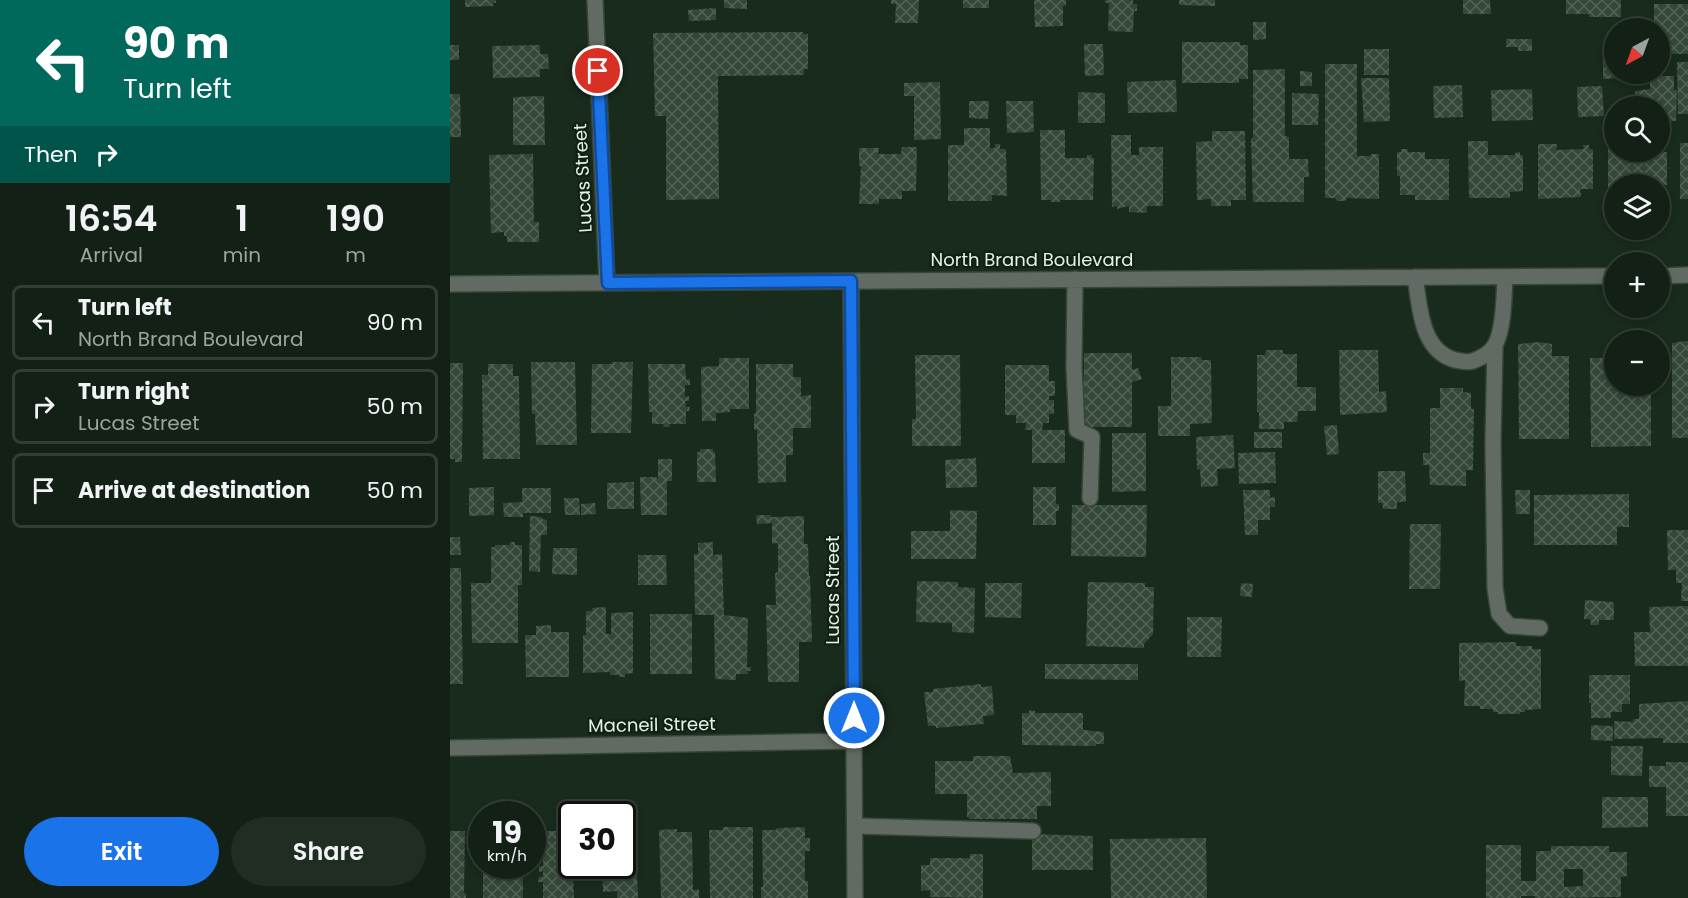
<!DOCTYPE html>
<meta charset="utf-8">
<style>
:root{--surface:#132015;--page:#202d22;--text:#f1f3f6;--muted:#9da3a0;--line:#323e34;--accent:#1a73e8}
body{margin:0;font-family:Poppins,sans-serif;background:var(--page);color:var(--text);height:100vh;display:flex;flex-direction:column;font-size:22px;white-space:nowrap}
*{box-sizing:border-box;margin:0}
p{font-size:20px;color:var(--muted)}
.icon{flex:none;width:33px;height:33px;fill:none;stroke:currentColor;stroke-width:2;stroke-linecap:round;stroke-linejoin:round}
.map{position:relative;flex:1;overflow:hidden}
.side{display:flex;flex-direction:column;background:var(--surface);width:450px}
.side>*{flex:none}
.guide{background:#00695c;color:#fff;overflow:hidden}
.needle{width:39px;rotate:221deg}
.fabs{position:absolute;left:1154px;top:18px;display:grid;gap:12px}
.fabs a{display:grid;place-items:center;width:66px;height:66px;border-radius:50%;background:var(--surface);box-shadow:0 3px 9px #0003,0 0 0 2px var(--line);font-size:30px}
.speed{position:absolute;left:18px;top:801px;display:flex;gap:12px;font-size:30px;font-weight:700;text-align:center}
.speed>*{display:grid;place-content:center;width:78px;height:78px;border-radius:50%;background:var(--surface);box-shadow:0 3px 9px #0003,0 0 0 2px var(--line);line-height:1}
.speed small{font-size:15px;font-weight:400}
.speed .limit{border:3px solid #111;border-radius:9px;background:#fff;color:#111}
.pin{position:absolute;display:grid;place-items:center;width:51px;height:51px;color:#fff;margin:-26px;border:3px solid #fff;border-radius:50%;box-shadow:0 2px 6px #0007}
.me{position:absolute;width:66px;margin:-33px;rotate:0deg;stroke-linejoin:round;filter:drop-shadow(0 0 4px #0008)}
.turn{display:flex;align-items:center;gap:21px;height:126px;padding:0 24px;font-size:27px}
.turn .icon{width:78px;height:78px;stroke-width:2.5}
.turn b{display:block;font-size:42px;line-height:51px}
.then{display:flex;align-items:center;height:57px;padding:0 24px;background:#0003;gap:12px;font-size:22px}
.eta{display:flex;justify-content:space-evenly;align-items:center;height:102px;text-align:center}
.eta b{font-size:36px;font-weight:600;line-height:42px}
.cta{display:flex;gap:12px;margin-top:auto;padding:12px 24px}
.cta a{flex:1;height:69px;border-radius:36px;background:var(--accent);color:#fff;font-size:24px;font-weight:600;line-height:69px;text-align:center}
.cta a+a{background:var(--page);color:var(--text)}
ul{padding:0;list-style:none}
li{display:flex;align-items:center;gap:18px;height:75px;margin:0 12px 9px;padding:0 12px;border:3px solid var(--line);border-radius:9px}
li div{flex:1}
li b{display:block;font-size:22px}
li em{font-style:normal}
main{display:flex;flex:1;min-height:0}
.map>svg:first-child{display:block}
.building{fill:url(#building-cross-hatch);fill-rule:evenodd}
.lines{fill:none;stroke-linecap:round;stroke-linejoin:round}
.minor-casing{stroke:#364738;stroke-width:18}
.minor{stroke:#626b63;stroke-width:15}
.route-casing{stroke:#114b97;stroke-width:15}
.route{stroke:#1a73e8;stroke-width:10}
.labels{text-anchor:middle;stroke-width:4.5;stroke-linejoin:round;paint-order:stroke}
.street-label{font-size:18px;fill:#e5f1e7;stroke:#102113}
</style>
<main>
<section class="side">
<div class="guide">
<div class="turn"><svg class="icon" aria-label="left" viewBox="0 0 24 24"><path d="M17 20v-9H6M10 6l-5 5 5 5"/></svg><div><b>90 m</b>Turn left</div></div>
<div class="then">Then<svg class="icon" aria-label="right" viewBox="0 0 24 24"><path d="M7 20v-9h11M14 6l5 5-5 5"/></svg></div>
</div>
<div class="eta">
<div><b>16:54</b><p>Arrival</p></div>
<div><b>1</b><p>min</p></div>
<div><b>190</b><p>m</p></div>
</div>
<ul>
<li><svg class="icon" aria-label="left" viewBox="0 0 24 24"><path d="M17 20v-9H6M10 6l-5 5 5 5"/></svg><div><b>Turn left</b><p>North Brand Boulevard</p></div><em>90 m</em></li>
<li><svg class="icon" aria-label="right" viewBox="0 0 24 24"><path d="M7 20v-9h11M14 6l5 5-5 5"/></svg><div><b>Turn right</b><p>Lucas Street</p></div><em>50 m</em></li>
<li><svg class="icon" aria-label="arrive" viewBox="0 0 24 24"><path d="M6 21V4h12l-3 4 3 4H6"/></svg><div><b>Arrive at destination</b></div><em>50 m</em></li>
</ul>
<div class="cta"><a>Exit</a><a>Share</a></div>
</section>
<div class="map">
<svg width="1238" height="898" viewBox="0 0 1238 898">
<defs>
<pattern id="building-cross-hatch" width="8" height="8" patternUnits="userSpaceOnUse" patternTransform="scale(1.5)"><rect width="8" height="8" fill="#354838"/><path d="M0 0l8 8M0 8l8-8" fill="none" stroke="#526355"/></pattern>
</defs>
<rect width="100%" height="100%" fill="#192b1c"/>
<!-- building -->
<path class="building" d="M15 0H46V3H43V6L15 7Z
M274 0H297V9L274 8Z
M441 0H469L468 23H445L446 4H441Z
M513 0H539V8H513Z
M584 0H616V5L613 6V26L585 27Z
M655 0H683V4H687V11H684L683 32 658 31 659 3H655Z
M729 0H765V6L729 5Z
M1013 0H1040L1041 14H1013Z
M1116 0H1171V17H1139V14H1116Z
M1204 4H1238V54H1209V28H1183V23L1204 24Z
M266 8V20L239 21 238 10Z
M803 22H816V39L803 40Z
M353 32V34H358V69H354V75L268 76 269 199 216 200V116H205L203 33Z
M1056 39H1082V51H1068V47H1056Z
M732 42H790V45H798V79H789V83H732Z
M634 44H653L654 75 635 76Z
M0 45H9V60H0Z
M90 45V54H98L99 69H90V77L43 78 42 46Z
M914 49H939V75H914Z
M1164 58V74H1169V78L1153 79V59Z
M1227 62H1238V114H1228Z
M875 64H907V156H921V154H929V199L897 198 895 201H887L885 198H875Z
M835 69V136L839 137V159H858L859 177H854V202H803L801 138H803V70Z
M850 71 862 72V86H850Z
M1200 76H1224V90H1227L1226 121 1209 120V106H1185V91L1200 89Z
M911 78H939L940 121 914 122Z
M726 80 727 112 678 113 677 82Z
M490 82 491 139 464 140V96H454V83Z
M1012 85 1013 117 984 118 983 86Z
M1152 86 1154 116 1128 117 1127 87Z
M1082 89 1083 120 1042 121 1041 90Z
M628 92 655 93V123H628Z
M842 93 869 94 868 125H842Z
M0 94H10L11 137H0Z
M94 96 95 145H63V97Z
M519 101H539L538 119 519 118Z
M556 101H583L584 132 557 133Z
M1158 123H1164V152L1194 153 1209 152V149H1212L1213 152H1217V185L1164 184V198H1158Z
M514 128H540V148H545V144H550V149H556L557 196 542 195V201H498V145H514Z
M590 130H615V158H637V155H642V158H644L643 200H610V202H601V200H591Z
M762 131H795L796 200H781V206H761V199L747 200 746 142 762 141Z
M661 135H681V155H689V147H713V206H697V213L679 212V206L667 209V206L662 207Z
M1018 141H1038V155H1065V153L1070 152V155H1073V191L1060 192V198H1019Z
M1230 143H1238V199H1230Z
M1088 144H1107L1106 150 1134 149 1133 145H1139V149H1143V189H1130L1131 197 1088 199Z
M452 147H467L466 191H452V199H429V204H409L411 166H409V148H429L428 154H451Z
M951 149H958V152H975V159H999V200H965V195H950V176H947V152H951Z
M83 154 84 222H89V242H57V236H54V232L41 233 39 155Z
M1236 341H1238V438H1222V343Z
M1088 342 1102 344V356H1119V439H1069L1068 344Z
M816 350H833V354H847V387H866V411H848L847 422H834V429H809V412H807V355H815Z
M889 350H928L929 392 936 391 937 412 890 415Z
M634 353H682V370L688 368 692 379 682 382V427H635L634 393H632V381H634Z
M465 355H510L511 446H462V419H466Z
M721 357H751L752 360H761L762 423 740 424V436H708V406H721Z
M269 358H299V409H280V412L266 413V421H252L251 367 269 366Z
M1140 358H1162L1164 386H1201V446L1141 447Z
M81 362H125L127 445H86L85 414H82Z
M162 362H183L181 433H141L142 364H162Z
M0 363H13L12 462H5V459H0Z
M38 364H63V376H69L70 459H33L32 375H38Z
M198 364H235L236 380 240 379V385H235V397L239 396V401H235L236 407H240L239 411H236V424H219L220 427H213L214 424H202V412H199Z
M306 364H343V377H351V396L361 395V428H343V455H336V482L308 483 307 430H304V413L306 414Z
M555 365H599V381H605V396H599V400H604V414H599V423H593L592 430H615V463H582V430H575L576 423H566V415H555Z
M990 388H1013V392L1021 393V409H1024L1023 470H1016V486L980 485 979 465H973V453H980V408H990Z
M887 425 889 454 877 455 874 426Z
M804 432H832V448H804Z
M662 433H696V491L662 492Z
M783 435 785 468 767 469 768 486 751 487 750 469 747 470 746 437Z
M250 449H263V452H265L266 482H247V452H250Z
M825 452 826 483 789 484 788 453Z
M526 458 527 487 496 488 495 460Z
M208 459H222V481H217V515H191L190 477H206L208 479Z
M928 471H955L956 502H947V509H933L932 503H928Z
M184 482V509H157V483Z
M44 487V515L19 516V488Z
M583 487H606V504H609V511H606V525H583Z
M72 488H101V513H73V517H54L53 503 72 502Z
M793 490H820V498L825 497V507H820V520H808V535H795Z
M1065 490H1080V514H1066Z
M1179 494V527H1167V545H1084V495Z
M114 498H129L130 515H115Z
M145 503 146 514 131 515V504Z
M622 505H697L696 557 621 556Z
M500 510 527 511 526 559H461V531H500Z
M306 515H321V517L354 516V544H358L359 576H360L362 642H349V682H318L316 605H326L325 573 328 572V543L322 544V523L307 524Z
M80 516 92 517V519L97 520V535H91L90 572 79 571Z
M960 524H991L990 589H959Z
M1217 530H1238V601H1231L1232 583H1226V570H1218Z
M0 537H10L11 555H0Z
M60 542H65V545H72V585H68V643H22L21 583H41V547H45V545H60Z
M263 542V555L272 554 274 615 298 618 297 667H301V671H297L298 674H286V680L265 679 264 615H245L244 554H248V543Z
M103 548H127V575L102 574Z
M188 555H216L217 585H188Z
M0 568H11L13 684H0Z
M467 581 508 582V587L525 588 524 633 502 632V623L466 622Z
M638 582 695 583V587H704L703 634 694 644V648L636 646Z
M535 583H572L571 618 535 617Z
M791 583 803 584 802 597 790 596Z
M1135 600 1164 602V620H1149V625H1141L1140 619H1134Z
M1238 606V666H1185L1184 632H1200L1199 607Z
M156 607V634H161V613L183 612V673L175 674V677H169V675H160V672L133 673V635H136V611H143L142 608Z
M200 614H242V674H200Z
M737 617H772L771 657H737Z
M101 625V632H119V677H76L75 635H86V626Z
M1066 642V646H1082V649H1091V709L1075 710V712H1070V714H1048V712H1043V709H1030V706H1014L1015 680 1009 681V643Z
M595 664H688V680L595 679Z
M1139 675H1180V704H1172V712H1161V718H1141V703H1139Z
M531 684V687L542 686 544 715 533 716 534 724 486 728V726H478L474 692H483V689Z
M1238 701V743H1213V738L1164 739V721L1183 722V719H1189V704Z
M579 710 585 711V713H633V730L654 732V744H646V746L572 745V713H579Z
M1141 725 1163 726V741L1141 740Z
M1161 746H1193L1192 776 1161 775Z
M523 756H560L563 773 601 772V806H587V819H519V817H517V794H485V761H523Z
M1216 762H1238V816H1216V787H1199V766H1216Z
M1152 797H1198V827L1152 828Z
M273 827H303V898H260L259 830H273Z
M355 827V838H360V851H355V881H358V898H311V887H313L312 830H326L327 828Z
M111 829H117V836H122V866H130V873H123L124 898H93V882H88L89 877 93 876V871L89 872V866H93V831H110Z
M227 829V832H242L243 890 249 889V898H211L209 830Z
M0 831H15L14 893 16 894V898H0Z
M172 831H185L188 898H167V891L153 892 152 866H172Z
M582 834 643 836V870H582Z
M756 838 757 898H661L660 839Z
M1036 845H1071V881H1086V851H1101V846H1159V852H1177V876L1171 877V897L1085 898V896H1071V898H1036ZM1114 869H1133V886L1114 887Z
M520 854H533V898L480 897V890L471 891V865H480V858H520Z
M33 866H73V898H33Z"/>
<g class="lines">
<!-- minor casing -->
<g class="minor-casing">
<path id="minor" d="M145 0 157 283
M1209 276 1238 275
M965 277C970 306 970 350 1005 360 1012 361 1016 363 1023 361 1031 358 1040 354 1045 345 1054 329 1054 295 1055 277
M625 279 624 367 627 430 642 437 640 498
M401 281 405 898
M0 284 1164 276
M1045 345 1043 442 1045 588 1049 614 1060 626 1090 628
M0 748 404 741
M405 826 583 831"/>
</g>
<!-- minor -->
<use href="#minor" class="minor"/>
</g>
<g class="lines">
<!-- route casing -->
<g class="route-casing">
<path id="route" d="M148 71 158 283 401 281 404 718"/>
</g>
<!-- route -->
<use href="#route" class="route"/>
</g>
<g class="labels">
<!-- street labels -->
<g class="street-label">
<text transform="translate(133 178) rotate(-93)" y="6">Lucas Street</text>
<text x="582" y="266">North Brand Boulevard</text>
<text transform="translate(383 590) rotate(-90)" y="6">Lucas Street</text>
<text transform="translate(202 725) rotate(-1)" y="6">Macneil Street</text>
</g>
</g>
</svg>
<div class="fabs">
<a><svg class="needle" viewBox="-14 -14 28 28"><path d="M0-13l5 13h-10z" fill="#e53935"/><path d="M0 13l5-13h-10z" fill="#9da3a0"/></svg></a>
<a><svg class="icon" aria-label="search" viewBox="0 0 24 24"><circle cx="10" cy="10" r="6"/><path d="M15 15l6 6"/></svg></a>
<a><svg class="icon" aria-label="layers" viewBox="0 0 24 24"><path d="M12 4l9 5-9 5-9-5zM3 14l9 5 9-5"/></svg></a>
<a>+</a>
<a>−</a>
</div>
<div class="speed"><div>19<small>km/h</small></div><div class="limit">30</div></div>
<div class="pin" style="left:148px;top:71px;background:#d93025"><svg class="icon" aria-label="arrive" viewBox="0 0 24 24"><path d="M6 21V4h12l-3 4 3 4H6"/></svg></div>
<svg class="me" style="left:404px;top:718px" viewBox="-20 -20 40 40"><circle r="17" fill="#1a73e8" stroke="#fff" stroke-width="3"/><path d="M0-11L8 9 0 5-8 9z" fill="#fff"/></svg>
</div>
</main>
